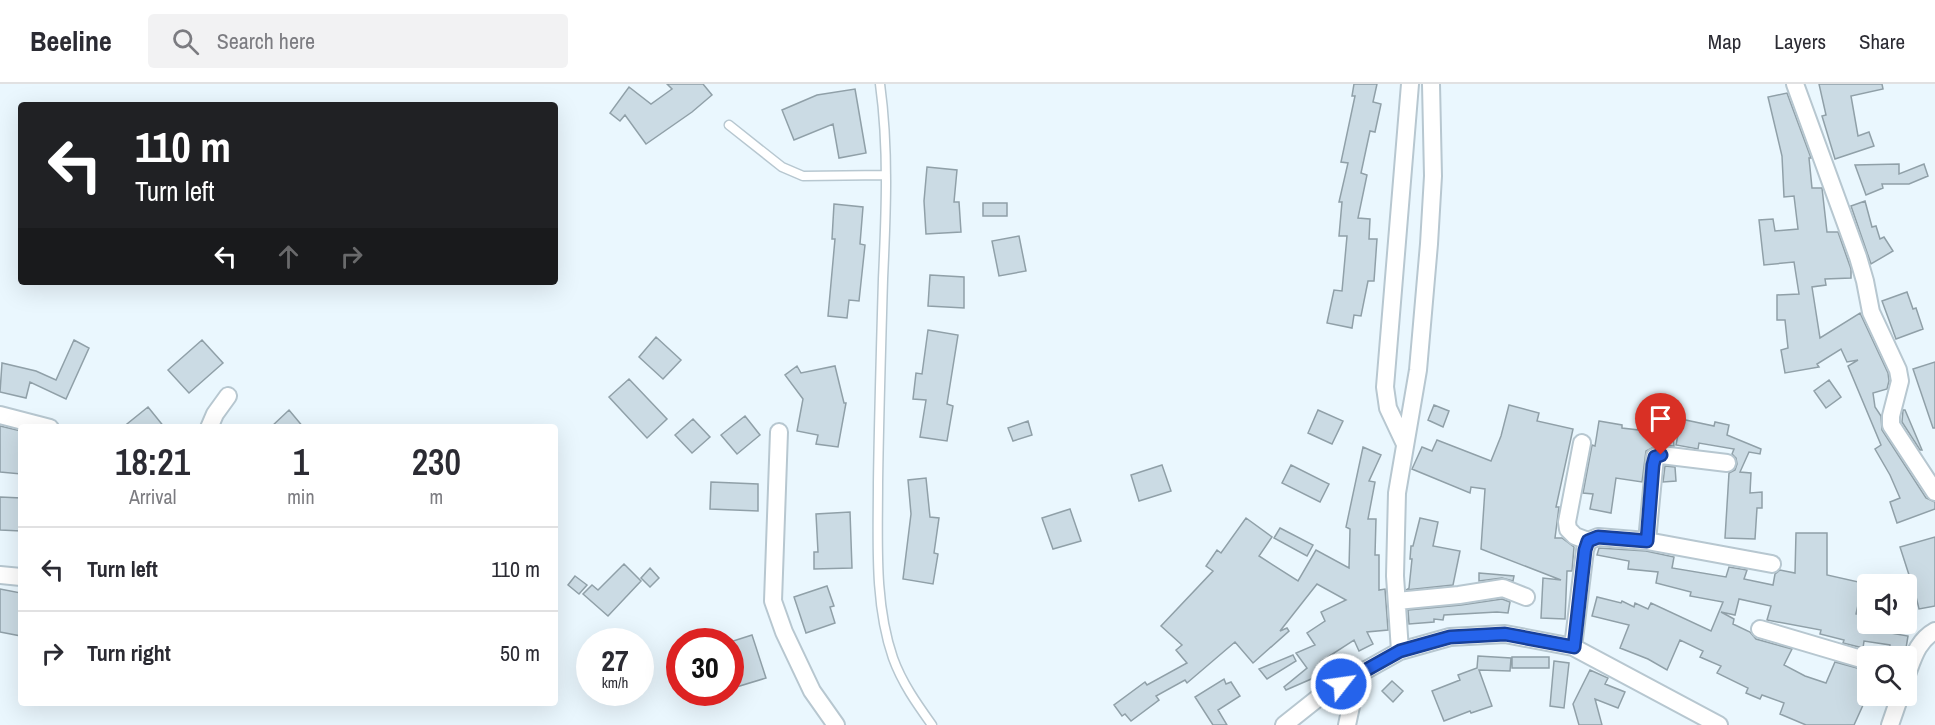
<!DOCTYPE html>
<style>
:root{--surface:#fff;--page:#f2f2f3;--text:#2b2b33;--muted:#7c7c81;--line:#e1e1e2}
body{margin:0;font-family:"Archivo Narrow",sans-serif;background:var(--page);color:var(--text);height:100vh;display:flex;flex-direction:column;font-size:22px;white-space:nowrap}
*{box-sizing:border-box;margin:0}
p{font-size:20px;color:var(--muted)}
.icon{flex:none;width:33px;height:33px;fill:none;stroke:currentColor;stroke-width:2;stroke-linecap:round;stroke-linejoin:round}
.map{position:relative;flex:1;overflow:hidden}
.drawer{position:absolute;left:18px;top:340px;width:540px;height:282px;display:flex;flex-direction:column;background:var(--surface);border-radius:6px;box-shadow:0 6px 24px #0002}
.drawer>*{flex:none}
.guide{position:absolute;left:18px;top:18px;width:540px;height:183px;border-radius:6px;box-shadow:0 6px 24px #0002;background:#202124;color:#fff;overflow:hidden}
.tools{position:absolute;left:1857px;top:490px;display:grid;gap:12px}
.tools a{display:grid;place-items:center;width:60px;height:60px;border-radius:6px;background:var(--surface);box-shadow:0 6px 24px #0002;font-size:30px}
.speed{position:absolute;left:576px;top:544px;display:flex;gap:12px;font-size:30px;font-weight:700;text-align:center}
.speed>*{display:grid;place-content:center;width:78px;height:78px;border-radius:50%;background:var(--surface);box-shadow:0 6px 24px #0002;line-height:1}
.speed small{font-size:15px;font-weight:400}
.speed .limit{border:9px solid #d22;background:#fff;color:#111}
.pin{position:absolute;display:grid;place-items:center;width:51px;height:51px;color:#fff;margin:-62px -26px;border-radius:50% 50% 50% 0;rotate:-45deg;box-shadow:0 0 6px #0007}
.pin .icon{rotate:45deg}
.me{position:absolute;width:66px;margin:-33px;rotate:60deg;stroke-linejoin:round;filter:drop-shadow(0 0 4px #0008)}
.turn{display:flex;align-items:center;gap:21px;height:126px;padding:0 18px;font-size:27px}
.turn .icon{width:78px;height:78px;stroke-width:2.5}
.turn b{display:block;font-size:42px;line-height:51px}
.lanes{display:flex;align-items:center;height:57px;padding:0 18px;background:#0003;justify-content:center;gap:30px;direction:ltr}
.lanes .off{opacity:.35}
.eta{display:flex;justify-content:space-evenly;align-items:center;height:102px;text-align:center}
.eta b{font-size:36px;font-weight:600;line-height:42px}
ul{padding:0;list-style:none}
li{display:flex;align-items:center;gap:18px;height:84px;padding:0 18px;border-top:2px solid var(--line)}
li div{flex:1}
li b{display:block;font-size:22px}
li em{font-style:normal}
header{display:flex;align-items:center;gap:36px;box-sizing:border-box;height:84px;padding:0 30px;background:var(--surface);border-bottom:2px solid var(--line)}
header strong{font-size:28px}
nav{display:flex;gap:33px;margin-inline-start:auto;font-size:21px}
.search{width:420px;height:54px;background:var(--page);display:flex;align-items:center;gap:15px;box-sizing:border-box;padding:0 21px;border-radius:6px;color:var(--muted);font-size:22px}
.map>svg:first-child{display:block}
.building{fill:#cbdbe4;stroke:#90a0a8;stroke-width:1.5}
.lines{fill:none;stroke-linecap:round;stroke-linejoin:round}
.lane-casing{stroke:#b7c7d0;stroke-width:11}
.street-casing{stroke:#b7c7d0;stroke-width:20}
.lane{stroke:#fff;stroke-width:8}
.street{stroke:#fff;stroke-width:16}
.route-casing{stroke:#184099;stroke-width:15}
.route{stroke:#2563eb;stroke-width:10}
</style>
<header>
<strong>Beeline</strong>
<div class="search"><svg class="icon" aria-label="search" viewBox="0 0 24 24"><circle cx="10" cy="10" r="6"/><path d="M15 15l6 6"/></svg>Search here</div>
<nav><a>Map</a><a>Layers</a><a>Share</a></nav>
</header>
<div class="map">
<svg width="1935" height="641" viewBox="0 0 1935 641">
<rect width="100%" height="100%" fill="#eaf7fe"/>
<!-- building -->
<path class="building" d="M667 0H703L712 11 692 28 646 60 625 31 620 37 610 29 629 3 651 20 672 5Z
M1354 0H1377L1373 18 1381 20 1375 48 1370 47 1361 89 1367 91 1358 134 1370 135 1369 155H1377L1374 197H1368L1361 232 1354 231 1352 244 1327 239 1334 206 1342 207 1347 152H1339L1342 118H1339L1348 79 1341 78 1355 12H1352Z
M1819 0H1882L1883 5 1851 12 1858 52 1869 48 1874 62 1835 75 1822 32 1826 31Z
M855 5 866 69 839 74 833 40 794 56 782 26 817 11Z
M1787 9 1811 74H1809L1812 104H1822L1827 148H1838L1851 185V194L1825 195 1826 201 1812 203 1820 254 1860 229 1888 289 1889 297 1887 305 1873 309 1875 323 1881 332 1882 346 1926 414 1935 418V425L1897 439 1890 418 1900 414 1890 391 1875 365 1881 361 1848 282 1858 276 1847 278 1841 265 1817 280 1819 283 1785 289 1781 266 1788 264 1785 236H1777V211L1799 210 1794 178 1764 181 1759 136 1773 135 1775 147 1798 145 1794 112 1784 113 1782 72 1768 13Z
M1899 80V90L1924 80 1928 92 1909 100H1882L1883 104 1866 111 1855 81Z
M927 83 957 86 954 118H959L961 148 926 150 924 117Z
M1865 117 1872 143 1876 142 1880 155 1884 153 1893 167 1871 180 1851 122Z
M983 119H1007V132H983Z
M834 120 863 123 860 160 865 161 859 217 849 216 847 234 828 232 835 155H832Z
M1019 152 1026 187 999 192 992 157Z
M930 191 964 193V224L928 222Z
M1907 208 1913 225 1916 224 1923 245 1896 255 1882 217Z
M928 246 958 251 947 320 953 322 947 357 920 353 926 316 913 315 916 289 922 290Z
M656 253 681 276 663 295 639 273Z
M74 256 89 264 66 315 30 298 26 314 0 308 2 279 36 287 56 296Z
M202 256 223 279 189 309 168 286Z
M1935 278V344H1933L1913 285Z
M797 282 801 289 835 282 844 319H846L838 363 816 360 818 351 797 347 803 315 785 291Z
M629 295 667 335 647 354 609 313Z
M1829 296 1841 313 1826 324 1814 307Z
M1434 321 1449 327 1443 343 1428 336Z
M1509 321 1539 329 1537 337 1573 345 1556 423H1559L1555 454H1562L1574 463 1572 487H1567L1565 535 1541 534 1543 494 1561 496 1481 465 1485 405 1471 403 1470 409 1412 385 1422 363 1432 367 1437 356 1491 377 1501 352Z
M148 323 165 344H122Z
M289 326 304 344H270Z
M1318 326 1343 337 1332 360 1308 349Z
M1903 326H1905L1922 366H1920L1902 338Z
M745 332 760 351 737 370 721 351Z
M693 335 710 353 692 369 675 351Z
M1681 335 1714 342 1715 338 1729 341 1727 351 1761 365 1760 370 1749 368 1740 388 1751 389 1750 409 1762 408V424H1757L1755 455 1725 454 1729 389 1735 386 1737 380 1736 374 1732 370 1734 365 1699 359 1698 365 1676 361Z
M1028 337 1032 351 1013 357 1008 344Z
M1599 337 1622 341V344L1673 350 1674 362 1658 361 1646 367 1642 398 1616 394 1611 429 1590 425 1593 410 1583 409 1592 361 1595 362Z
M0 342 21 347V390L0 388Z
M1363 363 1381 371 1369 397 1375 398 1368 435H1376L1375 471H1379V506L1385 505 1388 546 1367 548 1373 560 1359 567 1354 556 1320 578 1325 589 1286 606 1284 603 1307 584 1296 569 1315 561 1307 549 1325 537 1321 528 1346 516 1317 500 1280 547 1287 544 1289 547 1253 579 1235 558 1187 599 1185 596 1156 612 1159 616 1131 637 1125 630 1122 632 1114 621 1145 598 1147 601 1187 579 1176 566 1182 561 1161 542 1213 487 1206 482 1217 466 1221 469 1246 434 1272 453 1259 472 1298 497 1316 466 1349 484 1350 445 1346 443Z
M1162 381 1171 407 1139 417 1131 391Z
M1291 381 1329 400 1320 418 1282 399Z
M1665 382 1675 383 1676 397 1663 398Z
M926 394 930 433 939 434 934 469 938 470 933 500 903 495 911 430 908 396Z
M711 398 758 400V427L710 425Z
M0 413 21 414V447L0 446Z
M1070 425 1081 457 1053 465 1042 434Z
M850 428 852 484 814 485V468H818L816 430Z
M1420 434 1438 438 1433 462 1460 467 1453 501 1406 506 1409 504 1412 475H1410L1411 462H1413Z
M1280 444 1313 461 1307 472 1274 454Z
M1796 449H1827V491L1863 499 1856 530 1868 532 1867 545 1908 552 1906 564 1902 573H1889L1890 561 1864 557 1863 564 1843 559 1844 556 1820 550 1821 546 1767 536 1771 522 1739 515 1735 531 1721 528 1734 535 1733 540 1750 548 1756 555 1792 565 1784 581 1805 592 1826 599 1835 578 1868 587V610L1854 641H1806L1780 630 1784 619 1762 611 1760 615 1746 609 1748 604 1717 589 1721 582 1700 573 1703 567 1680 556 1667 586 1648 575 1620 564 1629 541 1592 532 1597 513 1621 519 1622 517 1634 523 1635 519 1648 525 1651 519 1711 547 1723 518 1690 512 1691 508 1656 499 1658 488 1628 485 1629 477 1597 471 1599 464 1646 467 1674 473 1672 484 1726 493 1729 483 1747 486 1744 495 1773 501 1775 490 1780 486 1795 489Z
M1935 453V522L1919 525 1912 496 1911 497 1900 463Z
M624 480 641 497 608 532 583 510 592 501 598 506Z
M650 484 659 494 650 503 641 494Z
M1479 489 1514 492 1513 497 1502 494 1479 497Z
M575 492 587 501 579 510 568 501Z
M827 502 834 522 830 523 835 539 806 549 794 513Z
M0 505 21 509V552L0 548Z
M1502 515 1510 518 1508 529 1497 528 1444 531 1443 536 1434 535V538L1409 540 1408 526 1461 521Z
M752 551 766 594 733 604 730 597V558Z
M1293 571 1296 577 1267 595 1259 585Z
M1478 572 1511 574 1510 587 1479 586 1492 622 1471 629 1470 627 1444 637 1432 607 1460 596 1458 591 1477 584Z
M1512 573H1549V584H1512Z
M1554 577 1569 579 1564 624 1550 622Z
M1590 586 1608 594 1605 600 1625 608 1618 624 1595 615 1602 641H1579L1573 620Z
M1224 595 1226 600 1231 598 1240 612 1218 626 1227 641H1213L1195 613Z
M1392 597 1403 607 1393 618 1382 607Z"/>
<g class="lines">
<!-- lane casing -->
<g class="lane-casing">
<path id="lane" d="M880 0C889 65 886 130 883 195 881 263 879 331 878 399 878 457 874 519 893 574 902 599 917 620 932 641
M729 41 782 83 803 92 886 91"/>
</g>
<!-- street casing -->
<g class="street-casing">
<path id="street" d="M1795 0 1858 173 1865 197 1871 228 1898 286 1900 297 1891 332V341L1935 408
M0 331 50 344
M209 344 215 330 228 312
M779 348 773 517 784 548 812 607 836 641
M1404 358 1388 324 1385 303 1410 0
M1582 359 1567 438 1568 445 1575 452 1588 457
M1647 457 1655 373 1661 371 1727 379
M0 491 21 493
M1397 517 1459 511 1503 504 1526 513
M1760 545 1868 577
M1573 563 1585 466 1588 457 1598 453 1647 457 1772 480
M1400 567 1395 492 1397 409 1418 286 1429 160 1433 92 1431 0
M1906 593C1913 575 1917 557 1935 547
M1284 641 1323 610 1400 567 1450 553 1505 550 1573 563 1719 641
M1347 641 1358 590
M1890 641 1900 612"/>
</g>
<!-- lane -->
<use href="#lane" class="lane"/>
<!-- street -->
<use href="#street" class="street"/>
</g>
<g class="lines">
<!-- route casing -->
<g class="route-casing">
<path id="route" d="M1341 600 1400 567 1450 553 1505 550 1574 563 1585 466 1588 457 1598 453 1647 457 1653 381 1655 373 1661 371"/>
</g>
<!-- route -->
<use href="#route" class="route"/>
</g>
</svg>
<div class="tools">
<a><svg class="icon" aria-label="sound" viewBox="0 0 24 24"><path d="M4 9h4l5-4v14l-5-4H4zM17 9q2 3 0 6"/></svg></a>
<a><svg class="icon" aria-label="search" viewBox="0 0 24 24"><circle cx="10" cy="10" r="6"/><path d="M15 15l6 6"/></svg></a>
</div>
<div class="speed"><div>27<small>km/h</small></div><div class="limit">30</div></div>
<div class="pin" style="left:1661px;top:371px;background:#d93025"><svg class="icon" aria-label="arrive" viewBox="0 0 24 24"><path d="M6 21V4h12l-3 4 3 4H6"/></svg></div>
<svg class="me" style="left:1341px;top:600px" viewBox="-20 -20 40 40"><circle r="17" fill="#2563eb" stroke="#fff" stroke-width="3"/><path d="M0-11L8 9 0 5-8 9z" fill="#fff"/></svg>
<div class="guide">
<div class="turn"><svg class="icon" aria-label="left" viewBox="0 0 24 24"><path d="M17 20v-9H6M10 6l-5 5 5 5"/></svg><div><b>110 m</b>Turn left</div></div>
<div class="lanes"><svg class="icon" aria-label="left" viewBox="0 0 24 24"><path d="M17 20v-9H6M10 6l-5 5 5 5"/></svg><svg class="icon off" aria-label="ahead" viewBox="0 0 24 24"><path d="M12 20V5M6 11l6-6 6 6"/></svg><svg class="icon off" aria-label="right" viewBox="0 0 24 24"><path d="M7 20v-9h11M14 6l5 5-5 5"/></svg></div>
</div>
<section class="drawer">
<div class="eta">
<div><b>18:21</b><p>Arrival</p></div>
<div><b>1</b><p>min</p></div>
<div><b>230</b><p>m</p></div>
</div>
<ul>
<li><svg class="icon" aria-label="left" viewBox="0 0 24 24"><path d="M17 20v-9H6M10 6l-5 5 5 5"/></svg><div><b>Turn left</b></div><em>110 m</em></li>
<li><svg class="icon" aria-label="right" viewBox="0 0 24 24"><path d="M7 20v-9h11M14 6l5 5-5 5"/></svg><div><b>Turn right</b></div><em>50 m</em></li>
</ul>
</section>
</div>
